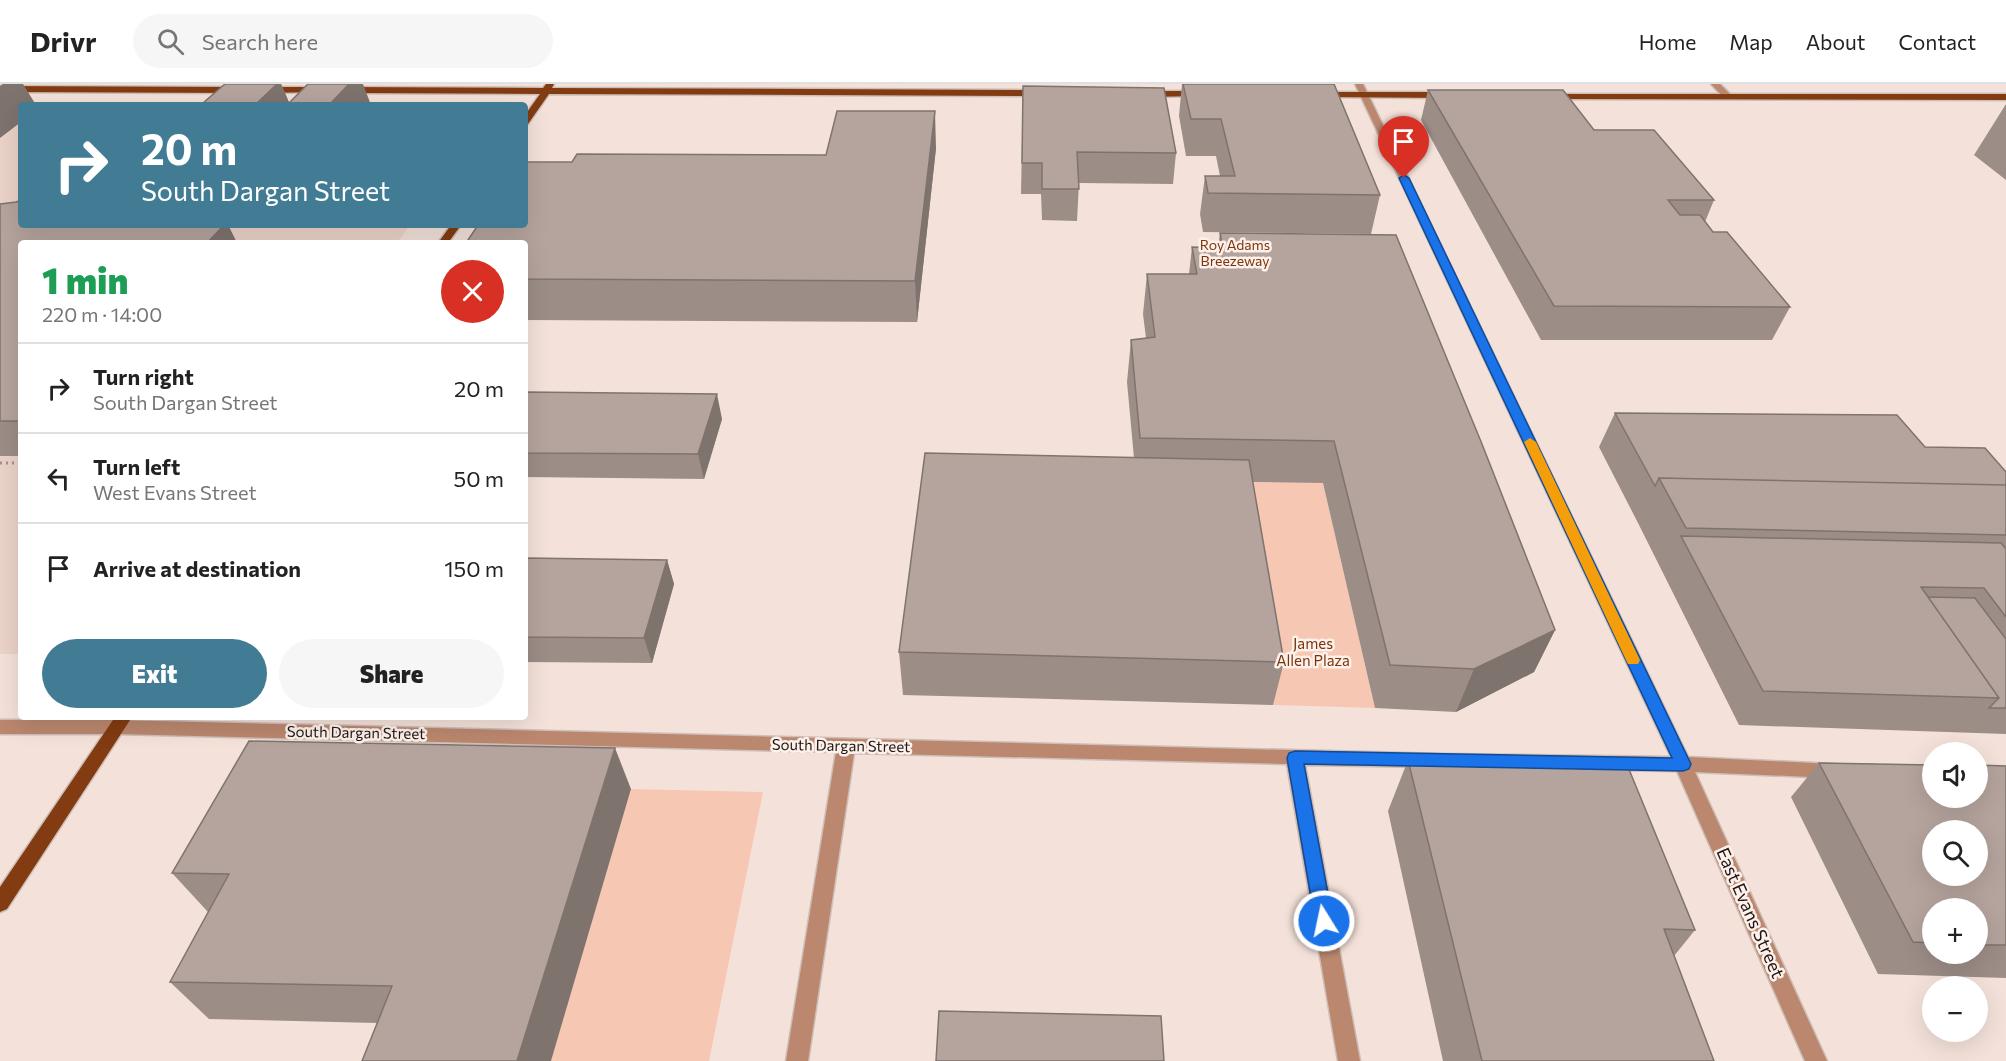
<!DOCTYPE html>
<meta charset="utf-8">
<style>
:root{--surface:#fff;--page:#f6f6f6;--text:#222;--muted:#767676;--line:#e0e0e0;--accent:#417c94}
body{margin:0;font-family:Commissioner,sans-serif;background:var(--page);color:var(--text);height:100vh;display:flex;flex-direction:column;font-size:22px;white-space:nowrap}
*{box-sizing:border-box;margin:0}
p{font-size:20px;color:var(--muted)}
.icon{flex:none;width:33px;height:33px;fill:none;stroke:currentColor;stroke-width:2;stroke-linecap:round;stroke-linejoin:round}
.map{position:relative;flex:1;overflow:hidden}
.drawer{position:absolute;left:18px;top:156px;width:510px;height:480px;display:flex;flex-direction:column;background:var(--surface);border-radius:6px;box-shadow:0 6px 24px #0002}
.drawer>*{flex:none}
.guide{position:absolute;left:18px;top:18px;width:510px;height:126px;border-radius:6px;box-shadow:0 6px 24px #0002;background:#417c94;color:#fff;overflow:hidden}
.tools{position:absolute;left:1922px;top:658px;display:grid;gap:12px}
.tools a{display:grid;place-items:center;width:66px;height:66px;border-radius:50%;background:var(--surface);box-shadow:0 6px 24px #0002;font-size:30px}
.pin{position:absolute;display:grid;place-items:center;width:51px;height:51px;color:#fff;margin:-62px -26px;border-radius:50% 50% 50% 0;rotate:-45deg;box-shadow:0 0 6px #0007}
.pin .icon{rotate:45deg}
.me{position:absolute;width:66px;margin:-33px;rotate:350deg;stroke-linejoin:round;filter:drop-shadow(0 0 4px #0008)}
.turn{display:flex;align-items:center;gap:21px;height:126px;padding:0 24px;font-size:27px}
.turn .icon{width:78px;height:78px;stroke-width:2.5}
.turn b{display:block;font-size:42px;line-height:51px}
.round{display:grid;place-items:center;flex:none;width:63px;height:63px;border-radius:32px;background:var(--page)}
.head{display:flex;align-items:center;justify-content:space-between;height:102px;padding:0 24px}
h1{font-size:36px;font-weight:800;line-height:45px;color:#1e9e55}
.primary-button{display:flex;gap:12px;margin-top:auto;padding:12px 24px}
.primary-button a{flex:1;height:69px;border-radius:36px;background:var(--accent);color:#fff;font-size:24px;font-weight:800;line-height:69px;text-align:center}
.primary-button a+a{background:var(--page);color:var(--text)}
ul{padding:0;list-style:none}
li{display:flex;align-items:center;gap:18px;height:90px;padding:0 24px;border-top:2px solid var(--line)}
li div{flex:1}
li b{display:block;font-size:22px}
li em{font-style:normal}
header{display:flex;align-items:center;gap:36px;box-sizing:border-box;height:84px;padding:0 30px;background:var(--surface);border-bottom:2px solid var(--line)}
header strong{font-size:28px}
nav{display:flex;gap:33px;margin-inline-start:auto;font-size:21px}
.search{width:420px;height:54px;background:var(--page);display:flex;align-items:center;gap:15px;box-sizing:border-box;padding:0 21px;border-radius:33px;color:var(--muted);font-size:22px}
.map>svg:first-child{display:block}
.built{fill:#ecd3c8}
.green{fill:#f6c8b3}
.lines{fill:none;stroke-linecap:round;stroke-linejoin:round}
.minor-casing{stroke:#cdbeb7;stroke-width:3}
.major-casing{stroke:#cdbeb7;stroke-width:3}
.path{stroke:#a1948e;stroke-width:3;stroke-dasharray:2 4;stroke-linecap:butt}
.minor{fill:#bb876e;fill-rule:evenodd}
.major{fill:#833b11;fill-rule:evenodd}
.wall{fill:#9c8d87;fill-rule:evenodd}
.shaded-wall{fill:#7f736e}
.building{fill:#b5a49d;stroke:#7f736e;stroke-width:1.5;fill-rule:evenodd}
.route{fill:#1a73e8;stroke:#114b97;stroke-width:1.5}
.slow{fill:#f59e0b}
.labels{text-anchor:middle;stroke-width:5;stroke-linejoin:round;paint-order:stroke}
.far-park-label{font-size:14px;fill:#79350c;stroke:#fef0ea}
.park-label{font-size:15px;fill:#79350c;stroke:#fef0ea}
.street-label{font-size:15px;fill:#1e1815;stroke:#fef0ea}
.near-street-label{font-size:18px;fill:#1e1815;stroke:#fef0ea}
</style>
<header>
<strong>Drivr</strong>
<div class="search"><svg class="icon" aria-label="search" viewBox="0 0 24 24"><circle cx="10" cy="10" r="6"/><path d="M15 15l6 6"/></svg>Search here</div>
<nav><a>Home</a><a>Map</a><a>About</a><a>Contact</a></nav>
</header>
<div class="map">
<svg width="2006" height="977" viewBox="0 0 2006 977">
<rect width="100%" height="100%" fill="#f4e2da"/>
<!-- built -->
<path class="built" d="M0 22H21V141H410L397 159H21V570H0Z"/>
<!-- green -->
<path class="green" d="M1239 398 1323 399 1375 624 1273 621Z
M631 705 763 708 709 977H551Z"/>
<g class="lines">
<!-- minor casing -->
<g class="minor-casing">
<path id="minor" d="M1355 0H1363L1688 673 1833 680 1839 682 1842 687 1839 692 1833 694 1695 688 1827 977H1805L1677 687 1305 681 1360 977H1338L1287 680 854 669 808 977H786L836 668 117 650H0V636H117L1442 670 1671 673Z
M1711 0H1720L1733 13 1725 15Z"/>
</g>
<!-- major casing -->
<g class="major-casing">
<path id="major" d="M546 0H554L552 4 1041 6 1045 9 1041 12 549 10 528 40 525 41V31L540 10 345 9 341 6 345 3 543 4Z
M0 2 237 3 241 6 237 9 0 8Z
M321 3 324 4V8L264 9 260 6 264 3Z
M1200 7 1204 10 1203 12 1146 13 1142 10 1146 7Z
M1317 8H1446L1451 11 1446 14 1320 13 1316 10Z
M1545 10H2006V16L1548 15 1545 14Z
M451 141H461L448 159H438Z
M115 633H132L7 825 0 828V803Z"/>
</g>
<!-- path -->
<path class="path" d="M0 379H21"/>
<!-- minor -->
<use href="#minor" class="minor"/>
<!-- major -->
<use href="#major" class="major"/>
</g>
<!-- wall -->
<path class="wall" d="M225 0H281L289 18 371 21H204L203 19Z
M1182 0H1334L1380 111 1371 150 1203 148 1200 130 1205 92H1220L1216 72H1186L1179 32Z
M1023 2 1176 69 1173 100 1079 99 1077 137 1042 136 1041 110H1021Z
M1428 6 1594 46 1714 116 1705 138 1713 148 1790 223 1772 256H1541L1421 36Z
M2006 20V96L1974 71Z
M936 64 917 238 525 236V159L572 78 826 71Z
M16 118 21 141H228L237 159H21V372H0V120Z
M1220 149 1555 546 1534 588 1456 628 1375 624 1323 399 1253 398 1284 578 1273 621 903 611 899 568 1134 374 1127 298 1131 256 1146 254 1143 230 1147 190H1189L1192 163H1218Z
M525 308 722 335 704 395 525 393Z
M1615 329 1925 363 2006 388V650L1739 641 1637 437 1599 363Z
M525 474 667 476 674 500 652 579 525 578Z
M1408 676 1695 846 1674 872 1714 977H1443L1388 727Z
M1819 679 2006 682V894L1878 890 1791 713ZM1932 825H1977V870H1932Z
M631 705 377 939 209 935 170 898 208 828 172 789Z"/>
<!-- shaded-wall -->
<path class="shaded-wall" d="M3 0H23L36 21H21V38L0 54V2Z
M277 0H281L290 21H258L257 19Z
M349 0H363L371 21H329Z
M935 27 936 64 917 238 915 197Z
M224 141H228L237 159H207Z
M717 310 722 335 704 395 698 370Z
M667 476 674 500 652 579 644 554Z
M1555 546 1534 588 1456 628 1474 585Z
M615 664 631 705 551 977H517Z"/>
<!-- building -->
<path class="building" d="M225 0H277L257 19H203Z
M308 0H349L329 21H287Z
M1183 0H1334L1380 111 1208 109 1205 92H1235L1221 35H1191Z
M1023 2 1164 4 1176 69 1077 68 1079 105H1042V79H1022Z
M1428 6H1563L1594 46H1654L1714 116H1668L1680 131H1700L1713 148H1727L1790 223 1554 222Z
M837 27H935L915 197 525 195V159H466L478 141H525V78H572L577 70 826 71Z
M21 116V141H224L207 159H21V337H0V120L16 118Z
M1220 149 1396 151 1482 360 1555 546 1474 585 1390 581 1334 357 1140 354 1131 256 1155 253 1147 190H1197L1192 163 1223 164Z
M525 308 717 310 698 370 525 369Z
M1615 329 1897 331 1925 363 1985 364 2006 388V401L1659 394 1655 402Z
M925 369 1249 376 1284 578 899 568Z
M1659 394 2006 401V451L1686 444Z
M1681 452 2001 459 2006 465V533L1984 504 1921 503 1999 614 1763 607Z
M525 474 667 476 644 554 525 553Z
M1928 513 1975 514 2006 555V624H1989L1999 614Z
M249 657 615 664 517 977H362L392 902 170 898 229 790 172 789Z
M1408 676 1628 683 1695 846 1664 845 1714 977H1482Z
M1819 679 1932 681V714H1977V681L2006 682V861H1977V825H1932V859L1913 858ZM1932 747H1977V792H1932Z
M939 927 1161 932 1164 977H936Z"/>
<!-- route -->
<path class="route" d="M1404 91 1409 94 1691 680 1689 685 1683 687 1304 680 1333 837 1330 843 1324 845 1318 843 1315 837 1287 674 1289 669 1295 667 1672 674 1399 94Z"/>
<!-- slow -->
<path class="slow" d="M1530 354 1536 358 1640 576 1638 580H1628L1626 576 1524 358Z"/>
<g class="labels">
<!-- far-park labels -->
<g class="far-park-label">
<text x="1235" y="166">Roy Adams<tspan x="1235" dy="16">Breezeway</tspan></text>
</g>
<!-- park labels -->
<g class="park-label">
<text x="1313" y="565">James<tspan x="1313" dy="17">Allen Plaza</tspan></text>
</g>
<!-- street labels -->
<g class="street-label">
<text transform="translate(356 649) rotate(1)" y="5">South Dargan Street</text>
<text transform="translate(841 662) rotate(1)" y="5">South Dargan Street</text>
</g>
<!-- near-street labels -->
<g class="near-street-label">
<text transform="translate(1750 829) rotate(66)" y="6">East Evans Street</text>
</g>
</g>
</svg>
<div class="tools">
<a><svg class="icon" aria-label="sound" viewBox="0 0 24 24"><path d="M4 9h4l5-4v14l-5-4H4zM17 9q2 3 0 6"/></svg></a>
<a><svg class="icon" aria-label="search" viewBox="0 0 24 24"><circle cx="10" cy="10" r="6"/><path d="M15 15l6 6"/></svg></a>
<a>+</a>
<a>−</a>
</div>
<div class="pin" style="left:1404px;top:94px;background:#d93025"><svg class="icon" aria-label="arrive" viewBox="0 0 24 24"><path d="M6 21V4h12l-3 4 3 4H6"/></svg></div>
<svg class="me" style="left:1324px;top:837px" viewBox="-20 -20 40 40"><circle r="17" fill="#1a73e8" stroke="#fff" stroke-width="3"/><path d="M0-11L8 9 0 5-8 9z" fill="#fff"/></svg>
<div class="guide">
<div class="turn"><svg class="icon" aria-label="right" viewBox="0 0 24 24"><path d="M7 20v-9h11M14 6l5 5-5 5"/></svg><div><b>20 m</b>South Dargan Street</div></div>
</div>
<section class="drawer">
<div class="head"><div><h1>1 min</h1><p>220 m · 14:00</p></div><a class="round" style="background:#d93025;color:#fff"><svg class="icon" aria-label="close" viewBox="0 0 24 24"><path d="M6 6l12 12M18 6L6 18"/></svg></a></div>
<ul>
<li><svg class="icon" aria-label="right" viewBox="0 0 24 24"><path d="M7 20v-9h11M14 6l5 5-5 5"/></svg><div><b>Turn right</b><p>South Dargan Street</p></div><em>20 m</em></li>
<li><svg class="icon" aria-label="left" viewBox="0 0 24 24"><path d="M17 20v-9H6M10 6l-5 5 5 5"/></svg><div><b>Turn left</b><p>West Evans Street</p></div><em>50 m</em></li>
<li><svg class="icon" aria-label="arrive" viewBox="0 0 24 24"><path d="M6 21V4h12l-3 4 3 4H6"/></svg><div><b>Arrive at destination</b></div><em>150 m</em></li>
</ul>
<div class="primary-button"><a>Exit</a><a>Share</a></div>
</section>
</div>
